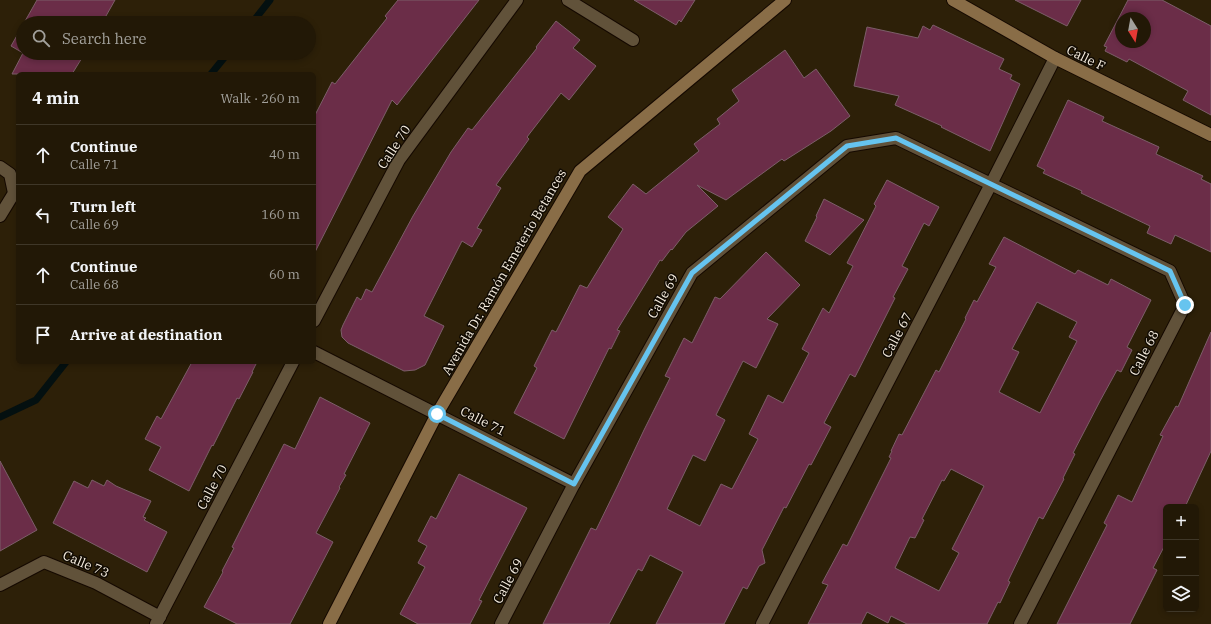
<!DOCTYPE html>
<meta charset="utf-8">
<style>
:root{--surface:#221806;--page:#2e2514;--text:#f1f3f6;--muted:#a2a09b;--line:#3f3728}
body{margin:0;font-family:"IBM Plex Serif",serif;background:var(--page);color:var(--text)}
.controls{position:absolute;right:12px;bottom:12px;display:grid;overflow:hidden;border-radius:6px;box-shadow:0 2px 6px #0003}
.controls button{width:36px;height:36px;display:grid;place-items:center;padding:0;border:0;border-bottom:1px solid var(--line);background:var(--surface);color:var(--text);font:20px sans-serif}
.compass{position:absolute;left:1115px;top:12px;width:36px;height:36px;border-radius:50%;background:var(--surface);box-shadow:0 2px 6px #0003;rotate:169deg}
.stop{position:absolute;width:12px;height:12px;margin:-9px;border:3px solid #66c4ef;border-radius:50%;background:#fff}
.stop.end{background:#66c4ef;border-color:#fff;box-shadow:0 1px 4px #0008}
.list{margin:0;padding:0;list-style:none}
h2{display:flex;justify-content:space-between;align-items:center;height:52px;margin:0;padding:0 16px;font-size:17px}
h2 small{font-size:13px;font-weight:400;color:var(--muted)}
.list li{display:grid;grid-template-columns:26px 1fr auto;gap:12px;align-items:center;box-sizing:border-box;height:60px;padding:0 16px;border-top:1px solid var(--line)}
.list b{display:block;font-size:15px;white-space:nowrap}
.list p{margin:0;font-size:13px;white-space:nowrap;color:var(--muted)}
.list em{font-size:13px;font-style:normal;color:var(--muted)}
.icon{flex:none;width:22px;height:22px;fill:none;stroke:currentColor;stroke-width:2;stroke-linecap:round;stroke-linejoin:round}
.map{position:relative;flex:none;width:1211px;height:624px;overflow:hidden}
.search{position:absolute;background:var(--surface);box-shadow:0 2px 6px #0003;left:16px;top:16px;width:300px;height:44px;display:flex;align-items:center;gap:10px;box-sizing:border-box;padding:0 14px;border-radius:22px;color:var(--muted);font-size:15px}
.panel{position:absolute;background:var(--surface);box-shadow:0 2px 6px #0003;left:16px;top:72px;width:300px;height:292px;border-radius:6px}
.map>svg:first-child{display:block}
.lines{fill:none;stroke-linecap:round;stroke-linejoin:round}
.stream{stroke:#041010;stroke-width:7}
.building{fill:#6b2d48;stroke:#7c5e69;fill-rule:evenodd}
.street-casing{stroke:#150900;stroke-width:14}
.secondary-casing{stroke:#150900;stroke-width:14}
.street{stroke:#61523a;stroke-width:12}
.secondary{stroke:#896d47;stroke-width:12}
.route{stroke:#66c4ef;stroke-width:5}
.labels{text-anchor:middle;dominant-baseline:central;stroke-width:3;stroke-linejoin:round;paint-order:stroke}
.street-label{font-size:13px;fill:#f6eddf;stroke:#110b03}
</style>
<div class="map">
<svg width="1211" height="624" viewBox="0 0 1211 624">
<rect width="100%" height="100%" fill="#2d2008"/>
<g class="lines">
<g class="stream">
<path d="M252,23l18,-23"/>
<path d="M211,74l17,-21"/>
<path d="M0,417l36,-17 30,-38"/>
</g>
</g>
<g class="building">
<path d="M37,0h78l-13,23h-78z"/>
<path d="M398,0h81l-82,105 -5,-5 -78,154v-137l18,-35 3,2 52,-66 -2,-2z"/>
<path d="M634,0h61l-14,22 -2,-2 -3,5z"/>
<path d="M1015,0h66l-14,26z"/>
<path d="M1128,0h34l49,26v89l-28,-15 5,-9 -59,-32 -2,3 -22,-11 2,-4 -3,-1zM1121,18h24v24h-24z"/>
<path d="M556,21l24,19 -7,8 23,18 -27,34 -8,-7 -34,44 2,2 -33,46 5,3 -24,40 5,2 -10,17 -10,-6 -38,75 20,10 -19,39 -10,5 -11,1 -56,-28 -6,-6 -1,-7 2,-5 14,-28 4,3 5,-11 6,3 41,-76 38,-64 17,-24 4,2 65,-82 -1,-1z"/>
<path d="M23,25v28h62l-13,21h-60l11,-21 -12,-7z"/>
<path d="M933,25l71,34 -5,10 13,6 -2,4 10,5 -30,67 -49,-24 1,-1 -47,-21 4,-9 -45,-10 13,-59 51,11 5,-12 7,4z"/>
<path d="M785,50l19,28 12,-9 34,47 -19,15 -47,30 -2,-2 -56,41 -29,-15 21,21 -32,26 -14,18 -1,-1 -9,12 -2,-1 -43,70 3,1 -9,18 -2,-1 -45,91 -50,-26 23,-45 -3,-2 18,-36 4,2 24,-47 7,3 36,-59 -15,-12 25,-33 13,10 53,-43 -5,-7 26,-20 -3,-5 22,-18 -7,-11z"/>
<path d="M1068,100l36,17 -2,4 57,26 -3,7 47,22 -2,3 10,5v68l-36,-17 -4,9 -24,-11 3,-7 -69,-33 1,-2 -39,-18 2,-3 -8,-4z"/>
<path d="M887,180l52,27 -10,19 -5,-3 -22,43 6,3 -15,28 2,1 -40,79 -5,-3 -26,49 7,4 -20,38 -2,-1 -23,44 -2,-1 -22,43 3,13 -6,3 -12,23 -4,-2 -19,37h-68l27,-52 -33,-17 -8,16 -4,-2 -29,55h-66l48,-96 5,2 22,-45 26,-55 26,-52 -5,-2 19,-38 8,5 23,-46 5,2 46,-47 34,33 -33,34 11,5 -22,44 -13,-7 -27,54 9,5 -20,41 -12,-6 -26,54 33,17 21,-42 11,5 26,-50 -9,-5 19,-39 15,8 26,-50 -7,-4 21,-41 6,5 24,-47 -6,-3 29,-57 -2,-2z"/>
<path d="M824,199l40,21 -34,35 -25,-14 12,-24 -1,-1z"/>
<path d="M1004,237l71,37 3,-4 30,15 3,-6 40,21 -24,47 5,3 -11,22 -4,-2 -17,31 -27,52 2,1 -12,24 1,1 -21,40 -4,-2 -31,64 2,1 -10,21 -2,-1 -11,22h-80l-16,-8 -3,7 -21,-11 -6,12h-53l20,-39 -6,-2 21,-39 4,2 44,-88 -2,-1 3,-6h-1l8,-17 3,1 34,-65 3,2 27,-53 -1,-1 9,-18 3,2 19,-35 -7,-3zM1037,302l40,20 -8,15 8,4 -37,72 -41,-21 20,-40 -7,-3zM951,469l33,17 -32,63 7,4 -20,38 -44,-23 15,-31 5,1 9,-18 -2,-1 20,-39 2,1z"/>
<path d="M1211,332v119l-26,56h-19v36l-13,25 4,2 -27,54h-73l50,-99 -3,-2 14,-28 14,7 31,-66 -3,-1 16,-29 2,1z"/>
<path d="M192,362h65l-5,10h1l-14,27 -2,-1 -24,48 -1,-1 -23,46 -40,-21 12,-23 -16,-8 12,-23 4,3z"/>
<path d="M320,397l50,26 -26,51 2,1 -7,12 1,1 -24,45 17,9 -43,82h-53l-33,-17 19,-35 -1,-1 12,-23 -2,-1 52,-103 11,5z"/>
<path d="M0,461l37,69 -37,21z"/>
<path d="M459,474l68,34 -48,92 3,1 -12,23h-52l-18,-10 25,-47 -7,-4 9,-17 -9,-5 13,-25 5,3z"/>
<path d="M92,480l12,6 3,-6 9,6 35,15 -8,16 3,1 -2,2 23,12 -20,40 -94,-49 21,-42 14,7z"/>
</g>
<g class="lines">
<defs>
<g id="street">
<path d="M568,0l65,40"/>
<path d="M0,167l10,7 4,19 -14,23"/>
<path d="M314,321l85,-161 118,-160"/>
<path d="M314,352l260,132"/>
<path d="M0,585l44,-23 52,21 64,34"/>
<path d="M156,624l137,-262"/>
<path d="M501,624l73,-140 118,-211 155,-127 49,-8 274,133 15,34 -165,319"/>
<path d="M762,624l229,-440 64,-126"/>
</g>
<g id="secondary">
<path d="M953,0l102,58 156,77"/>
<path d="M329,624l108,-210 143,-243 205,-171"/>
</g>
</defs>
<use href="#street" class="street-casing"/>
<use href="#secondary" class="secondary-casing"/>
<use href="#street" class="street"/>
<use href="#secondary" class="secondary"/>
</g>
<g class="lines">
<path class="route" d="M437,414l137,70 118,-211 155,-127 49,-8 274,133 15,34"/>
</g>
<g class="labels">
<g class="street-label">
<text transform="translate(1086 58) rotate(26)">Calle F</text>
<text transform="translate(394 147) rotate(-57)">Calle 70</text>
<text transform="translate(504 272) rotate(-60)">Avenida Dr. Ramón Emeterio Betances</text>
<text transform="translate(663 296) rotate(-61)">Calle 69</text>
<text transform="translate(897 335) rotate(-62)">Calle 67</text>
<text transform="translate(1144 353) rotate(-63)">Calle 68</text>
<text transform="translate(483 421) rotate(27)">Calle 71</text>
<text transform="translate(212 487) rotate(-62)">Calle 70</text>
<text transform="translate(86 564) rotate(23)">Calle 73</text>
<text transform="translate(508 581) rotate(-62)">Calle 69</text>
</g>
</g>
</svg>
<div class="controls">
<button>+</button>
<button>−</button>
<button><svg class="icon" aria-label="layers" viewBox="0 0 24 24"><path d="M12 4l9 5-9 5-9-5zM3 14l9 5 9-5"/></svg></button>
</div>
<svg class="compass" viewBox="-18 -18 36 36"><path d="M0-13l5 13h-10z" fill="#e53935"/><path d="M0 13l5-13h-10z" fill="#a2a09b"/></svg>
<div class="stop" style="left:437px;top:414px"></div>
<div class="stop end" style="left:1185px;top:305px"></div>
<div class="search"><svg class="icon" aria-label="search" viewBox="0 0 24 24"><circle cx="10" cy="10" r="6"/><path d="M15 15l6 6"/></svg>Search here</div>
<section class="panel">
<h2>4 min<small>Walk · 260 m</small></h2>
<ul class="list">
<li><svg class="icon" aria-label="ahead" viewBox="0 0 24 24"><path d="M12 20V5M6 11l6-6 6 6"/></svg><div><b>Continue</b><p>Calle 71</p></div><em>40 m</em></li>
<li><svg class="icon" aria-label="left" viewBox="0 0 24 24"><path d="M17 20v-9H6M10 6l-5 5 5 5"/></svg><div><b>Turn left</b><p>Calle 69</p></div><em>160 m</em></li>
<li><svg class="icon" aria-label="ahead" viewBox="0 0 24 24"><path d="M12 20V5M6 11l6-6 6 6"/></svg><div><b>Continue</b><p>Calle 68</p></div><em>60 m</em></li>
<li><svg class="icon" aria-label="arrive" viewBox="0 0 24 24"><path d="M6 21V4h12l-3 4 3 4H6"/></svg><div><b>Arrive at destination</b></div></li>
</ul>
</section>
</div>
